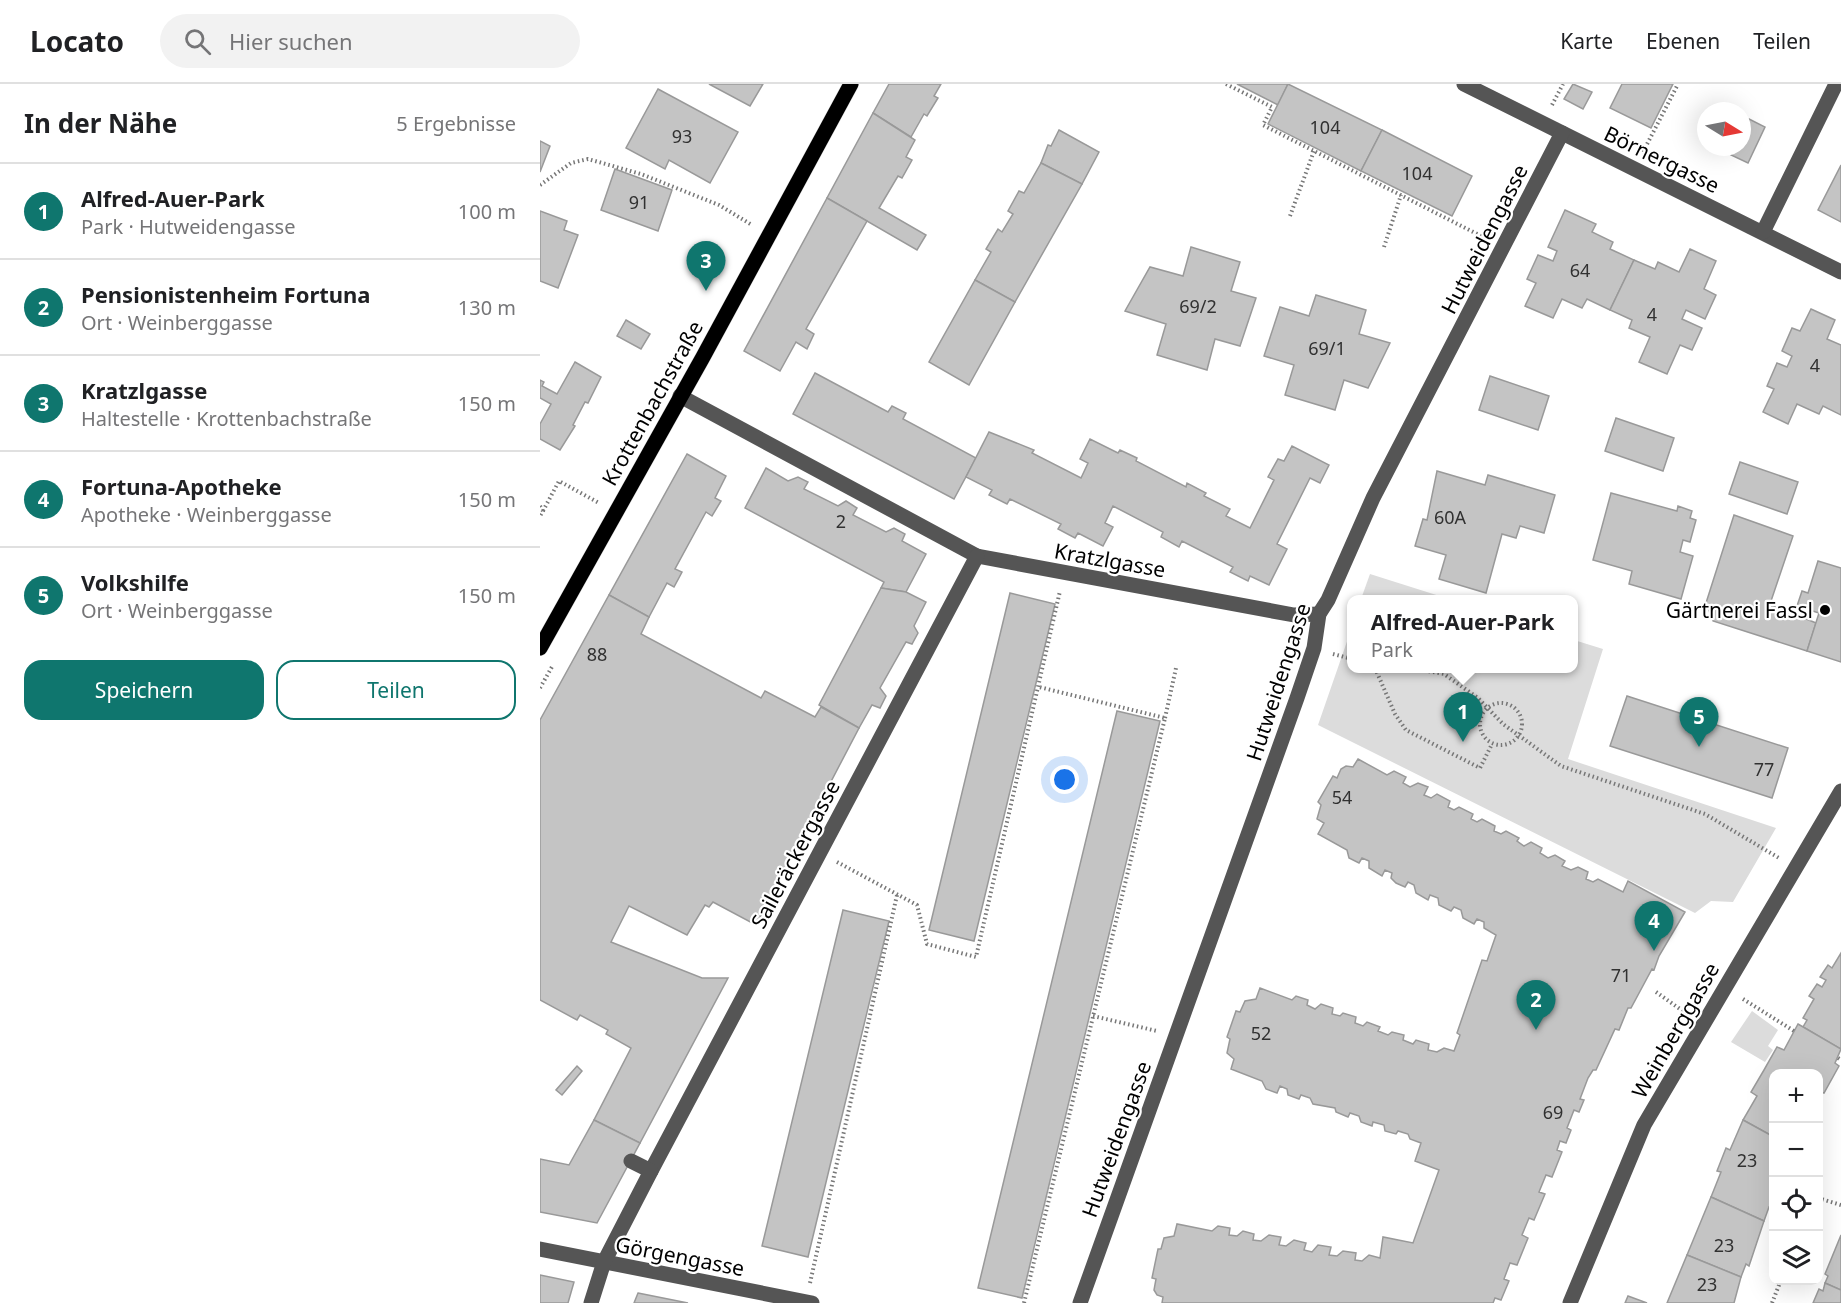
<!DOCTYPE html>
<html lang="de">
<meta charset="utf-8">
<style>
:root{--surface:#fff;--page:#f2f2f2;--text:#202124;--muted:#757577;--line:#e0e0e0;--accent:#0f766e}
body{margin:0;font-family:"Noto Sans",sans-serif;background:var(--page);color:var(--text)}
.controls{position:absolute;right:18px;bottom:18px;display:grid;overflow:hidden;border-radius:12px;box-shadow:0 6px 24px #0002}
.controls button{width:54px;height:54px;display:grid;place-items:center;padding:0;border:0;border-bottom:2px solid var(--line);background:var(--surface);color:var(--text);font:30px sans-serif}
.compass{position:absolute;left:1157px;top:18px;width:54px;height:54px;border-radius:50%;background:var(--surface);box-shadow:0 6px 24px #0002;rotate:100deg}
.you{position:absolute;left:525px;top:696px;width:21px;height:21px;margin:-15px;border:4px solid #fff;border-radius:50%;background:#1a73e8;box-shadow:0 0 0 9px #1a73e833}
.badge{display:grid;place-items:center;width:39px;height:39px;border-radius:50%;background:var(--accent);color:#fff;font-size:20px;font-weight:700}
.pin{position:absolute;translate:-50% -50px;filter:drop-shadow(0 2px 3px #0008)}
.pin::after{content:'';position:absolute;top:32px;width:21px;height:18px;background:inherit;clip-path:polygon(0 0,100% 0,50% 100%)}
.popup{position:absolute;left:807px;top:511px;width:231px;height:78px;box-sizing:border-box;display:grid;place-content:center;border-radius:12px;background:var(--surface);filter:drop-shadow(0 2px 4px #0005);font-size:20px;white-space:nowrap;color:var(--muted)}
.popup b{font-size:22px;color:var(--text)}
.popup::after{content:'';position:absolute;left:50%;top:100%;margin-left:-12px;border:12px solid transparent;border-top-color:var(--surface)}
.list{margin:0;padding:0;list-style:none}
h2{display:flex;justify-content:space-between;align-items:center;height:78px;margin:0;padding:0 24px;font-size:26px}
h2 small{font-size:20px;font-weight:400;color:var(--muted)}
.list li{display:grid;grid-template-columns:39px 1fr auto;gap:18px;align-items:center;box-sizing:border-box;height:96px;padding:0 24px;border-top:2px solid var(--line)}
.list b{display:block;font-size:22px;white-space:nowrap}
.list p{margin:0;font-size:20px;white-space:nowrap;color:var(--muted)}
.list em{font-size:20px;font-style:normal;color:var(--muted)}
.actions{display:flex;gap:12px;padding:18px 24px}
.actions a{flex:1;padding:14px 0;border:2px solid var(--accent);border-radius:18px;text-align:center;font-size:21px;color:var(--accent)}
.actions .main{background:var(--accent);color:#fff}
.icon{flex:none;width:33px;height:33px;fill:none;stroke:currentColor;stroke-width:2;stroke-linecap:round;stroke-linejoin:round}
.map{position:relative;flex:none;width:1301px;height:1219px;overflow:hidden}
header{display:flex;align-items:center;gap:36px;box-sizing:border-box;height:84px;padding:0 30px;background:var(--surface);border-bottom:2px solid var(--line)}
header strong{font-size:28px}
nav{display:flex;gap:33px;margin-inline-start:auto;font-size:21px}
.search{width:420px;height:54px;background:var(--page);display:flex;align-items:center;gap:15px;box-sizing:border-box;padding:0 21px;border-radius:33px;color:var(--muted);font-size:22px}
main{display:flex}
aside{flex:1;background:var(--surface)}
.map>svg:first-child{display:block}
.green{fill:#dcdcdc}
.building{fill:#c4c4c4;stroke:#999;stroke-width:1.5}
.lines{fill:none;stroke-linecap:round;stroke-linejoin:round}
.major-casing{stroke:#dbdbdb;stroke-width:16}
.path{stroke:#777;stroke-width:4;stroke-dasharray:1.5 3;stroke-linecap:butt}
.minor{stroke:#555;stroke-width:15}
.major{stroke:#000;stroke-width:15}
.poi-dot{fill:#000;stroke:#fff;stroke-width:2}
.labels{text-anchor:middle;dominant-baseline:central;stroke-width:4.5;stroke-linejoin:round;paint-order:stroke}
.number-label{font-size:18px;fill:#313131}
.street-label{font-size:21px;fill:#000;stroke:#fff}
.poi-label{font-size:21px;fill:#000;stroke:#fff;text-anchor:end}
</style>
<header>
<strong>Locato</strong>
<div class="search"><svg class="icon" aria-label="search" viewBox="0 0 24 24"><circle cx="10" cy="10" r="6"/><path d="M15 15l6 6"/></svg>Hier suchen</div>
<nav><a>Karte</a><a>Ebenen</a><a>Teilen</a></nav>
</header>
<main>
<aside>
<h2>In der Nähe<small>5 Ergebnisse</small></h2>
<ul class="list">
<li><span class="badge">1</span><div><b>Alfred-Auer-Park</b><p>Park · Hutweidengasse</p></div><em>100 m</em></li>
<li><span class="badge">2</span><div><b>Pensionistenheim Fortuna</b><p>Ort · Weinberggasse</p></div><em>130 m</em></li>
<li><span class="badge">3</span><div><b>Kratzlgasse</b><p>Haltestelle · Krottenbachstraße</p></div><em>150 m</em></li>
<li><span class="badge">4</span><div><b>Fortuna-Apotheke</b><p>Apotheke · Weinberggasse</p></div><em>150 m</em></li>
<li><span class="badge">5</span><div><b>Volkshilfe</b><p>Ort · Weinberggasse</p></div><em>150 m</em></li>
</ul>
<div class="actions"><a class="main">Speichern</a><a>Teilen</a></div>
</aside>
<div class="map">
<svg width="1301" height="1219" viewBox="0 0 1301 1219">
<rect width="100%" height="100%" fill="#fff"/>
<g class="green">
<path d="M830,490l79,25h-88z"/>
<path d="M812,543v41h222v-28l29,9 -35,110 208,69 -43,74 -22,-1 -16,12 -377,-188z"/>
<path d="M1212,927l26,19 -10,16 5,4 -8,12 -34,-20z"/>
</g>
<g class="building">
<path d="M169,0h54l-13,22z"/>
<path d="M349,0h52l-7,12 4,2 -11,18 -3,-2 -13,23 -38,-24z"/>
<path d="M697,0h51l-10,21z"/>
<path d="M748,0l94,46 -21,41 -93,-47z"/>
<path d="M1033,0l19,8 -9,17 -19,-10z"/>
<path d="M1082,0h51l-22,44 -41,-20z"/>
<path d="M118,5l80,43 -28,51 -41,-23 -4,9 -39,-21z"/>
<path d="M333,29l42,27 -9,17 6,3 -10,18 -4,-2 -19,32 47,27 -9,15 -90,-52z"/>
<path d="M1209,35l16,8 -17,36 -17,-8 4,-8h7v-15z"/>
<path d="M519,46l40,22 -17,32 -41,-21 7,-18 3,1z"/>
<path d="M842,46l90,46 -20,40 -91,-45z"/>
<path d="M0,57l10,5 -10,26z"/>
<path d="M501,79l41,21 -67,118 -40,-22 16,-28 -5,-3 12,-20 4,3 11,-18 -5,-3 11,-20 5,2z"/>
<path d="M1301,81v57l-23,-12z"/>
<path d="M75,85l57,21 -14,41 -57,-21z"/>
<path d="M287,114l40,23 -61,108 8,5 -7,15 -11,-7 -16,29 -36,-20z"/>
<path d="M1025,126l31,14 -4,8 21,10 -3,7 24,11 -24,50 -23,-11 -5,9 -20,-9 -9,19 -28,-12 11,-23 -9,-4 11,-24 15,6 4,-10 -9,-4z"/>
<path d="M0,127l27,10 -3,9 14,5 -20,53 -18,-7z"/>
<path d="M651,163l49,15 -9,29 25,7 -16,48 -25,-7 -8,31 -50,-15 9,-31 -41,-13 25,-44 33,9z"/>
<path d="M1150,165l26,12 -12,28 12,6 -11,24 -19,-9 -4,9 20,9 -10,22 -12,-5 -13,29 -28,-12 11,-25 -21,-9 3,-8 -22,-10 24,-50 21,9 3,-7 21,10z"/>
<path d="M435,196l40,22 -46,83 -40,-23z"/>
<path d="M776,211l50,15 -7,24 31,9 -22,45 -24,-8 -9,30 -50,-15 9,-30 -30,-9 16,-49 29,9z"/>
<path d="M1271,225l24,11 -8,19 14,6v70l-18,-9 -4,8 -22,-10 -9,20 -25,-12 11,-23 -7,-3 10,-23 10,4 5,-11 -10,-5 10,-23 8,3z"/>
<path d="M86,236l24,14 -9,15 -24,-13z"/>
<path d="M35,278l26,15 -13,26 -3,-1 -12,23 2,1 -15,24 -20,-11v-15l11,-20 -11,-6v-18l4,2 -2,4 15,8z"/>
<path d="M275,289l73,39 4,-6 14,7 -3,6 73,39 -22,41 -161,-85z"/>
<path d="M950,292l59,20 -11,34 -59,-20z"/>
<path d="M1076,334l58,20 -11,33 -58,-20z"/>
<path d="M449,348l45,18 -2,3 49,25 7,-15 -8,-4 10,-20 28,14 2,-3 17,8 -1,3 50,26 1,-4 19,10 -2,3 26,13 -4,7 24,12 24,-48 -6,-3 10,-18 6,2 8,-15 37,19 -9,18 -10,-5 -33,66 10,5 -18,36 -19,-9 -2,5 -18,-9 3,-5 -51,-26 -3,6 -18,-10 2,-5 -50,-26 -8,17 8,4 -10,19 -25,-13 -3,5 -17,-9 3,-5 -51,-25 -3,5 -18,-9 3,-5 -26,-13z"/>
<path d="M147,370l39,22 -11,22 6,3 -9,15 -6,-4 -31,57 7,3 -8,15 -7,-4 -18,34 -40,-22z"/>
<path d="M1200,378l58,20 -11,32 -58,-20z"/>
<path d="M226,384l22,13 10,-4 10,5 -4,7 34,17 8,-5 11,7 -4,7 33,17 8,-4 11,6 -3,7 24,13 -20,38 -25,-4 3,-6 -139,-74z"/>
<path d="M897,387l48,14 3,-10 67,20 -11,38 -24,-7 -4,12 -14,-4 -16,59 -47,-14 7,-24 -31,-9 8,-27 4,1z"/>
<path d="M1071,409l66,18 1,-5 14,5 -2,7 6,2 -6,22 -7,-2 -3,12 13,4 -12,43 -52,-15 3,-13 -39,-11z"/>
<path d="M1194,431l59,21 -23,68 46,19 -9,28 -94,-30 -7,-18z"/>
<path d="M1278,477l23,7v94l-34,-11 12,-38 -22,-7 5,-15 6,2z"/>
<path d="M341,504l25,4 20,10 -12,24 4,7 -6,11 -6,-2 -26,46 6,8 -6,12 -8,-3 -13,23 -40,-23z"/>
<path d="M470,509l45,11 -81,337 -45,-11z"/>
<path d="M69,511l40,22 -8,17 120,64 4,-7 50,26 6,-10 38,21 -103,197 -43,-23 -4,5 -4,-2 -18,30 -58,-29 -18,36 91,36h26l-88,165 -46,-23 37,-72 -25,-14 2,-4 -28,-15 -3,5 -37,-20v-280z"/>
<path d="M1087,612l161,52 -16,50 -162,-52z"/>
<path d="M577,627l43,10 -138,577 -44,-10z"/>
<path d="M818,675l29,16 7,-4 12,6 -3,6 7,4 8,-4 10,4 -4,8 7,3 6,-4 13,7 -2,6 6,3 5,-3 14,7 -2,5 6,3 5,-3 13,7 -1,5 7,3 5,-3 13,7 -2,3 7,5 7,-4 11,6 -2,5 8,5 7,-3 10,6 -3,5 9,4 7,-3 10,5 -2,7 7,3 5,-3 25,13 5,-11 57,31 -26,44 -5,14 -2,-1 -21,39h-3l-9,22 -4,-1 -19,41h-3l-5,8 -8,21 4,1 -5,12 -5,-2 -7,18 4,2 -5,13 -6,-2 -3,9 5,2 -10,25 -6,-2 -7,17 6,2 -11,26 -5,-2 -7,17 6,3 -11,27 -7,-2 -6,16 5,2 -8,19 -6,-2 -2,5h-331l1,-6 -6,-2 -3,-5 2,-11 -4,-1 6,-29h3l3,-11 10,-2 3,-12 35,7 6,-5 12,2 -1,7 8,1 6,-5 11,3 -1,6 8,1 8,-6 12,2 -2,8 7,1 8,-6 12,3 -2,7 8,2 6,-7 13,2 -2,8 8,1 6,-5 13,2 -1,7 7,1 7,-6 11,3 3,-21 30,6 26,-73 -24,-9 6,-18 -11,-4 -2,-5 -10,-3 -2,3 -11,-3 -1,-6 -11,-3 -1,4 -11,-4 -2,-6 -9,-3 -2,4 -12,-5 -1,-4 -22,-4 -3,-6 -9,-3 -2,4 -11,-4 -1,-6 -7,-3 -3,7 -11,-4 -4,-8 -31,-12 3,-10 -7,-6 3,-14 -3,-2 9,-26 4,1 5,-11 11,-2 4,-11 32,12 4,-4 12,4 -1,5 8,4 6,-5 12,4 -1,6 8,2 3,-3 13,4 -1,6 8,3 4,-4 13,5 -2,4 10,4 4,-3 12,3 -1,5 10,4 3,-4 13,4 -1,6 9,2 7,-4 10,3 6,-16 -3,-2 25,-73 5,1 9,-26 -12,-7v-6l-7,-3 -3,5 -11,-6 -2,-8 -7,-3 -3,4 -12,-6 -1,-7 -8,-3 -2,5 -12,-7 -2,-8 -6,-3 -3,5 -9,-4 -5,-5 1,-5 -7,-3 -3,6 -13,-8v-7l-7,-3 -3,5 -10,-5 -2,-8 -29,-16 6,-11 -7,-4 4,-14 -3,-3 15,-26 4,2 4,-9 5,-3 7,1z"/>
<path d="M303,826l46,11 -81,336 -46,-11z"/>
<path d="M1301,869v96l-38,-22 4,-7 -4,-2 11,-19 -5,-3 8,-12 5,3 4,-7 -6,-3 8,-12 4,3z"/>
<path d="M1258,940l43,25 -6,14 4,3 -15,27 -6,-2v-17h-44v63l-31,-17 14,-24 -6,-4 13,-22 13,-23 7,3z"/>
<path d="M37,982l5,5 -20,24 -6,-5z"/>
<path d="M54,1036l46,23 -43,80 -57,-11v-53l29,6z"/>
<path d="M1203,1036l31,17v72l-5,-2 -5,14 -53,-24 10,-25 -4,-1 9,-23 4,2z"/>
<path d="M1171,1113l53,24 -15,45 -3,-2 -5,13 -54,-22z"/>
<path d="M1301,1151v55l-16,-7 3,-7 -3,-2z"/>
<path d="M1147,1171l54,22 -7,26h-67z"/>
<path d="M0,1191l34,7 -6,21h-28z"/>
<path d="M1285,1199l16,7v13h-28l6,-14 4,2z"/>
<path d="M98,1209l50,10h-54z"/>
<path d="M1088,1212l19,7h-22z"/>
</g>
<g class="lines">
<defs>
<path id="major" d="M0,564l163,-291 148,-273"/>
</defs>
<use href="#major" class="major-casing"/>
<g class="path">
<path d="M686,0l46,23 -9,18 222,113"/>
<path d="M1012,21l11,-21"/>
<path d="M1103,68l35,-68"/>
<path d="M0,101l31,-22 17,-4 53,15 78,31 33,20"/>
<path d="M750,132l24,-65"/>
<path d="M844,163l17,-52"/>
<path d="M0,422l3,5 -3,5"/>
<path d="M3,427l16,-30 40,22"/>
<path d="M793,570l19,5"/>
<path d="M835,584l20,46 11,16 74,38 12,-24"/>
<path d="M871,584l33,6 34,24 25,26 58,42 144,48 74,44"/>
<path d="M0,604l13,-23"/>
<circle cx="961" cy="640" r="21"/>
<path d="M625,634l11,-50"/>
<path d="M297,778l80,43 10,39 49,13 84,-366"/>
<path d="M1116,908l31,22"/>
<path d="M1203,915l51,32"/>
<path d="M553,932l64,15"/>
<path d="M1298,974l3,2"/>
<path d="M1278,1114l23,7"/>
<path d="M270,1199l87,-388"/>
<path d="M484,1219l141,-585 -126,-31"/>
<path d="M1232,1219l9,-23"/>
</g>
<g class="minor">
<path d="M924,0l377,188"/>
<path d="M1223,148l73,-148"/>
<path d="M140,312l297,160 317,59 25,-1"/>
<path d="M111,1087l326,-615"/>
<path d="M0,1165l272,54"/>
<path d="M51,1219l13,-41 47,-91 -20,-10"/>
<path d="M540,1219l217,-605 17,-50 5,-34 9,-14 45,-102 189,-365"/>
<path d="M1030,1219l74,-178 197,-334"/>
</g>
<use href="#major" class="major"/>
</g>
<circle class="poi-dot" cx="1285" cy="526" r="6"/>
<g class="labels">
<g class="number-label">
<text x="785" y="43">104</text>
<text x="142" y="52">93</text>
<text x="877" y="89">104</text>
<text x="99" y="118">91</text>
<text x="1040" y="186">64</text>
<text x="658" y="222">69/2</text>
<text x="1112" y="230">4</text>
<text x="787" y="264">69/1</text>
<text x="1275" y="281">4</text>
<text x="910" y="433">60A</text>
<text x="301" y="437">2</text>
<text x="57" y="570">88</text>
<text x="1224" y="685">77</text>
<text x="802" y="713">54</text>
<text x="1081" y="891">71</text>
<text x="721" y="949">52</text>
<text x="1013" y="1028">69</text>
<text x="1207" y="1076">23</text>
<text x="1184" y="1161">23</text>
<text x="1167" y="1200">23</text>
</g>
<g class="street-label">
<text transform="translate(1122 75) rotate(26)">Börnergasse</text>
<text transform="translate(944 155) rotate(-63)">Hutweidengasse</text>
<text transform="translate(112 319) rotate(-61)">Krottenbachstraße</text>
<text transform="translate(570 476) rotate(10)">Kratzlgasse</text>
<text transform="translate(738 598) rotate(-72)">Hutweidengasse</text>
<text transform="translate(255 770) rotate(-62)">Saileräckergasse</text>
<text transform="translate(1135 946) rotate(-60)">Weinberggasse</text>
<text transform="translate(576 1055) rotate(-70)">Hutweidengasse</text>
<text transform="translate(140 1172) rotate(11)">Görgengasse</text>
</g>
<g class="poi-label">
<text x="1273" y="526">Gärtnerei Fassl</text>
</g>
</g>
</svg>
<div class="controls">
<button>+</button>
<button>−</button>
<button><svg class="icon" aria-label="locate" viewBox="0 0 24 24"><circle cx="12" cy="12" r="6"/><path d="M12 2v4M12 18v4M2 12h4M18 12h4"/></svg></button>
<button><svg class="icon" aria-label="layers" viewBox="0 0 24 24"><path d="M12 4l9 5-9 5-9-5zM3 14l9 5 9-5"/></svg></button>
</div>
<svg class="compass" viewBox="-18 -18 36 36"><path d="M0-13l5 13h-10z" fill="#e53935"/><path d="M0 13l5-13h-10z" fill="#757577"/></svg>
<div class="you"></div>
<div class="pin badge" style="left:923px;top:658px">1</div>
<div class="popup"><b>Alfred-Auer-Park</b>Park</div>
<div class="pin badge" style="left:996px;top:946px">2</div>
<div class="pin badge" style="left:166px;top:207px">3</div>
<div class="pin badge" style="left:1114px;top:867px">4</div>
<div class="pin badge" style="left:1159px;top:663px">5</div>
</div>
</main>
